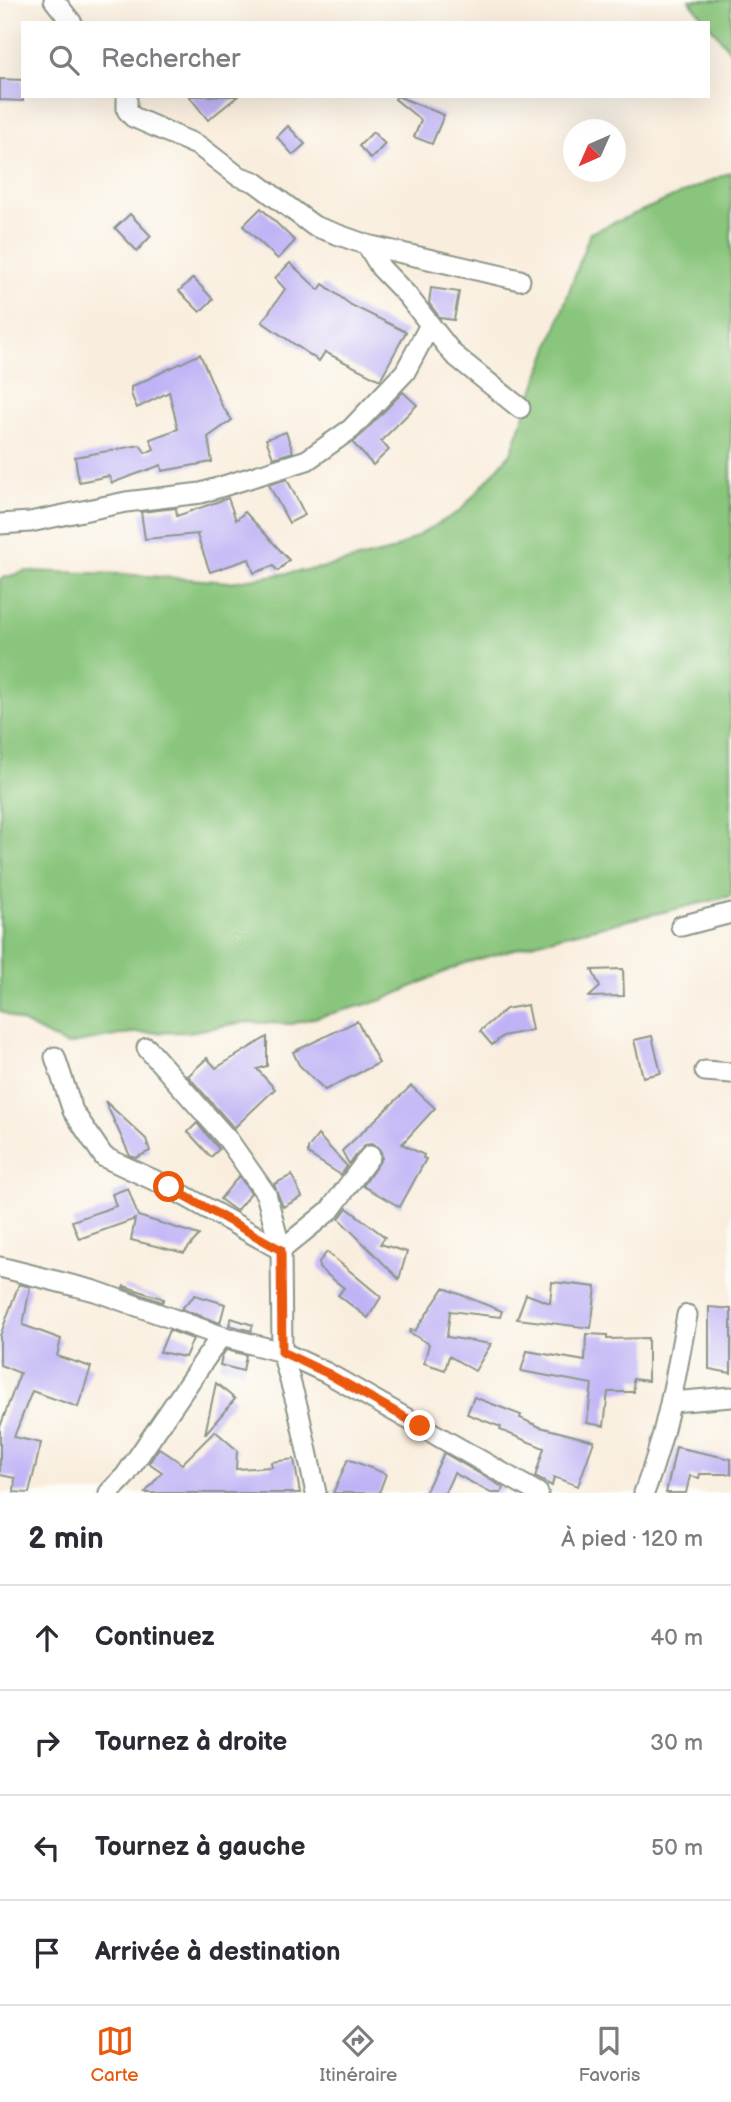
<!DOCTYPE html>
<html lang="fr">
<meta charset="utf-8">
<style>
:root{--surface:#fff;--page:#f2f2f3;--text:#2b2b33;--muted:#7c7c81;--line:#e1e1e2;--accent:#ea580c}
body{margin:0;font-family:"Balsamiq Sans",sans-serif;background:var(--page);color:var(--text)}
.compass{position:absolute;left:563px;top:119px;width:63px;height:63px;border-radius:50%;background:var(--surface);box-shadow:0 7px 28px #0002;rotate:225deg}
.stop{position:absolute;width:21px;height:21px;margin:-16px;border:5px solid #ea580c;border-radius:50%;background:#fff}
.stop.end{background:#ea580c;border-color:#fff;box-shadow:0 2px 7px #0008}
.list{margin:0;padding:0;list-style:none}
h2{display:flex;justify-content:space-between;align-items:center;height:91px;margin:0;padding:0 28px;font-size:30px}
h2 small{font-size:23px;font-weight:400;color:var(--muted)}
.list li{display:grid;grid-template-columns:46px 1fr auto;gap:21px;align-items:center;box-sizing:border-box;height:105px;padding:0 28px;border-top:2px solid var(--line)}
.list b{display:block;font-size:26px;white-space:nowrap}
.list em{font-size:23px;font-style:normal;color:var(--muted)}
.icon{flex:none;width:38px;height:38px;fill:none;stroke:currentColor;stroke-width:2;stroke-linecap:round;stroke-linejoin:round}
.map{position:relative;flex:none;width:731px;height:1493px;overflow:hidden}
.search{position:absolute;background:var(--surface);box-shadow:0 7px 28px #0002;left:21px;right:21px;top:21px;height:77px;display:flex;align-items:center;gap:18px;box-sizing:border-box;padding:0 24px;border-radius:0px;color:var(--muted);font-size:26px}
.sheet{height:511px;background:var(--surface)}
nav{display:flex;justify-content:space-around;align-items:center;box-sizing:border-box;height:98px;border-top:2px solid var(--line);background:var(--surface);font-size:19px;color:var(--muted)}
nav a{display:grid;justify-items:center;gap:4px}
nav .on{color:var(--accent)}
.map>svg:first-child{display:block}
.green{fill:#89c57b;stroke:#548158;stroke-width:2}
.building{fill:#bfb3f6}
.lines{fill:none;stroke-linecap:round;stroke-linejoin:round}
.minor-casing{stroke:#8c9689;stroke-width:23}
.minor{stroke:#fff;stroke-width:19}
.route{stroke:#ea580c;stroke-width:9}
</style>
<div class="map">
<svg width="731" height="1493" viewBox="0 0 731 1493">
<rect width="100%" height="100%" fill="#fdfcf7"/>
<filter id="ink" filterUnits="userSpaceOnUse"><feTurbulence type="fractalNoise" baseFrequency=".0143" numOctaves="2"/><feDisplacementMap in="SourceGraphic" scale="14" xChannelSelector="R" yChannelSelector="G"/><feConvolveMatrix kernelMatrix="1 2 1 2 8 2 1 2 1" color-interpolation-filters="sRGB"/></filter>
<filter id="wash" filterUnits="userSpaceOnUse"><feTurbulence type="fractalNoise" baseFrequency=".00686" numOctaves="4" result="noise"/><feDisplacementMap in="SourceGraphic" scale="28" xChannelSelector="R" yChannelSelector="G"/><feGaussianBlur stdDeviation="1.57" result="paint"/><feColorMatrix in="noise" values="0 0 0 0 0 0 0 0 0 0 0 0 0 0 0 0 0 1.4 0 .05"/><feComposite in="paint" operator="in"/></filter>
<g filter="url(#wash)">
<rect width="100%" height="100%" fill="#f9eede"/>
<g class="green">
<path d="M689,0h42v52z"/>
<path d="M731,172v724l-174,41 -95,27 -79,36 -92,24 -46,-2 -56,10 -57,1 -66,12 -66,-34v-432l26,-8 95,3 109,8 91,-14 70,-17 69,-40 51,-58 79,-220z"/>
</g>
<g id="blocks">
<g class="building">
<path d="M0,79l23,1v21l-23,-1z"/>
<path d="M189,96h49l-30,24z"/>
<path d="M397,96l47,19 -12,29 -18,-7 7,-17 -26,-21z"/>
<path d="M288,126l17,18 -12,11 -16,-18z"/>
<path d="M373,132l12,12 -14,15 -12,-13z"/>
<path d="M261,208l34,33 -17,18 -35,-33z"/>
<path d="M130,214l21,22 -14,15 -22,-23z"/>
<path d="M290,263l29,27 4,-6 28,21 55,27 -26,48 -55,-28 -6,9 -57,-39 23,-33 -10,-11z"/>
<path d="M193,278l20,21 -13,13 -21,-21z"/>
<path d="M431,288l28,4 -5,28 -14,-2 -11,-15z"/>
<path d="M200,354l22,52 10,14 -24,17 4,25 -50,9 -1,-6 -49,18 -3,-7 -30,6 -4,-25 65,-12 6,8 8,-4 -4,-10 28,-10 -9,-37 -32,16 -6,-14v-7z"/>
<path d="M403,392l14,13 -36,36 8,9 -16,15 -20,-22z"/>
<path d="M286,432l7,20 -20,6 -7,-19z"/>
<path d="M287,479l18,36 -16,8 -20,-38z"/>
<path d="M228,498l8,22 9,-8 44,48 -11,11 -5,-5 -19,7 -5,-14 -39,13 -13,-37 1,-1 -53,5 -4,-27 35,-4 1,8z"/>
<path d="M623,969l1,27 -35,1 11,-10 -8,-17z"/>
<path d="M527,1005l5,25 -29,6 -11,9 -12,-14 26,-22z"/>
<path d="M357,1021l22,42 -54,27 -26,-25 -6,-13z"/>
<path d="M652,1036l9,37 -18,4 -9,-37z"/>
<path d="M267,1037v29l-10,3 18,20 -41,39 -46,-52 19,-18 9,10z"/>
<path d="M411,1086l24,22 -33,36 22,11 -1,3 3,1 -26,48 -37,-21 19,-28 -1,-6 -3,-5 -7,-3 -6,1 -16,19 -7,-13z"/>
<path d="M105,1101l41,38 4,12 -14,7 -6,-2z"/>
<path d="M197,1123l22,26 -8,8 -23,-25z"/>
<path d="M318,1135l29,31 -6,9 -33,-21v-6z"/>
<path d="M292,1175l10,22 -19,10 -9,-23z"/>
<path d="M239,1176l12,17 -15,18 -16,-12z"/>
<path d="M128,1188l10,28 61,19 -15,18 -53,-13 4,-21 -56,20 -7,-18 44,-15 -4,-12z"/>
<path d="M347,1208l38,29 -5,7 27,8 -8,27 -60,-60z"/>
<path d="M327,1252l54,45 -13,21 -30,-23 6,-7 -25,-20v-6z"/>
<path d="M552,1282l44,5 -5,41 -74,-9 9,-25 24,9z"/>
<path d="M19,1284l11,3 -7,38 38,14 -4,17 34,11 -13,40 -46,-16 -18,46 27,6 -12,50 -15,-1 1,-14 -15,-3v-48l20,-54 -20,-8v-29z"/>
<path d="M124,1286l40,13 -2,3 -39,-14z"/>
<path d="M444,1288l58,23 -2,6 -50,-6 -3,26 44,7 -16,27 -26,-15 -4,14 -21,-7 5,-19 -20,-12 1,-2 5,1z"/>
<path d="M195,1295l30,9 -5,19 -39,-14z"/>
<path d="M709,1307l22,2v64l-22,-4z"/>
<path d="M231,1318l22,7 -2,6 -22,-6z"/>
<path d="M169,1330l24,9 -8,18 -25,-5z"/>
<path d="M586,1334l21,1v4l41,-1v43l-15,-2 1,13h-26l-4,34 -17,-3 5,-39 -71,-13 6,-20 58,10z"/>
<path d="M226,1350l20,5 -3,16 -23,-6 2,-9z"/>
<path d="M216,1383l19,16 -30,35z"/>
<path d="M474,1397l47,18 -1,3 20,9 54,14 -16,45 -24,-9 -2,9 -17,-9 9,-29 -44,-18 1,-3 -34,-13z"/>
<path d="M215,1431l22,19 -1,19 36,-2 -1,-5 23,-3 6,34h-155l17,-21 -13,-9 10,-15 23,16z"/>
<path d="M676,1447l55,12v15h-31l-1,4 -9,-2 -4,17h-20z"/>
<path d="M444,1453l60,35 -3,5h-10l-37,-20 -9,20h-20z"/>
<path d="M348,1459l38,15 -7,19h-46z"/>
</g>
</g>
</g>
<g filter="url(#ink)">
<use href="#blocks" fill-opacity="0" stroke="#8c9689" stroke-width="2"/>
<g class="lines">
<defs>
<g id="minor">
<path d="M54,0l18,23"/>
<path d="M127,96v14l6,7 66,29 39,30 17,6 59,44 53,19 14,23 26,27 46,59 67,54"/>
<path d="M367,245l153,35"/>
<path d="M0,524l30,-2 96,-20 75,-9 106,-33 44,-31 54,-57 25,-47"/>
<path d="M681,926l50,-13"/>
<path d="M147,1048l82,93 37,53 15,56 1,102 16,57 18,84"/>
<path d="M55,1057l18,54 31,46 65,30 112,63 49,-40 40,-54"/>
<path d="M705,1071l26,2"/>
<path d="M0,1267l95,24 126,45 61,16 45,21 211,120"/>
<path d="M672,1402l59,-5"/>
<path d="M109,1493l16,-17 96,-140"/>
<path d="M644,1493c22,-57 32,-117 43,-178"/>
</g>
</defs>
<use href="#minor" class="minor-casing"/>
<use href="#minor" class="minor"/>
</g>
</g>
<g class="lines" filter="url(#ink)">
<path class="route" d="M169,1187l112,63 1,102 45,21 93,53"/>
</g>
</svg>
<svg class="compass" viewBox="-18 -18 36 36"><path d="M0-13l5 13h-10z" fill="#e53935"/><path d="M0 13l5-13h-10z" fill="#7c7c81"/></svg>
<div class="stop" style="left:169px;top:1187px"></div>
<div class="stop end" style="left:420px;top:1426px"></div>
<div class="search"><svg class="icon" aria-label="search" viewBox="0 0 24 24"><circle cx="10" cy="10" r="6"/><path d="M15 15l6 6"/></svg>Rechercher</div>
</div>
<section class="sheet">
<h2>2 min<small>À pied · 120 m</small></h2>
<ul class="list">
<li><svg class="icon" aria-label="ahead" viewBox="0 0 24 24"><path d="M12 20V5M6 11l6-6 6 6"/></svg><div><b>Continuez</b></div><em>40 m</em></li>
<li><svg class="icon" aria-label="right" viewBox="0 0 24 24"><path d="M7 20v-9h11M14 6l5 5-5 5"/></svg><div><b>Tournez à droite</b></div><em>30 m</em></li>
<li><svg class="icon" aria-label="left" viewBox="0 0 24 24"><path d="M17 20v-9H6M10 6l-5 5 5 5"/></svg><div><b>Tournez à gauche</b></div><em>50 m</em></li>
<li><svg class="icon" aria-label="arrive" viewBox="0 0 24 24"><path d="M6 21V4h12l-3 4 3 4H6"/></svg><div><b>Arrivée à destination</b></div></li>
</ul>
</section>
<nav>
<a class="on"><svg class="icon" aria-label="map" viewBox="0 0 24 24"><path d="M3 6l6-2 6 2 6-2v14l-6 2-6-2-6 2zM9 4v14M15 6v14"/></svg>Carte</a>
<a><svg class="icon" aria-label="directions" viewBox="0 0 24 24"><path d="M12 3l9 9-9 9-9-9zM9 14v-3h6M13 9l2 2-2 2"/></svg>Itinéraire</a>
<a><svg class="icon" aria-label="saved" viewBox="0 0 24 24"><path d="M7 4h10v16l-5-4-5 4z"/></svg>Favoris</a>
</nav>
